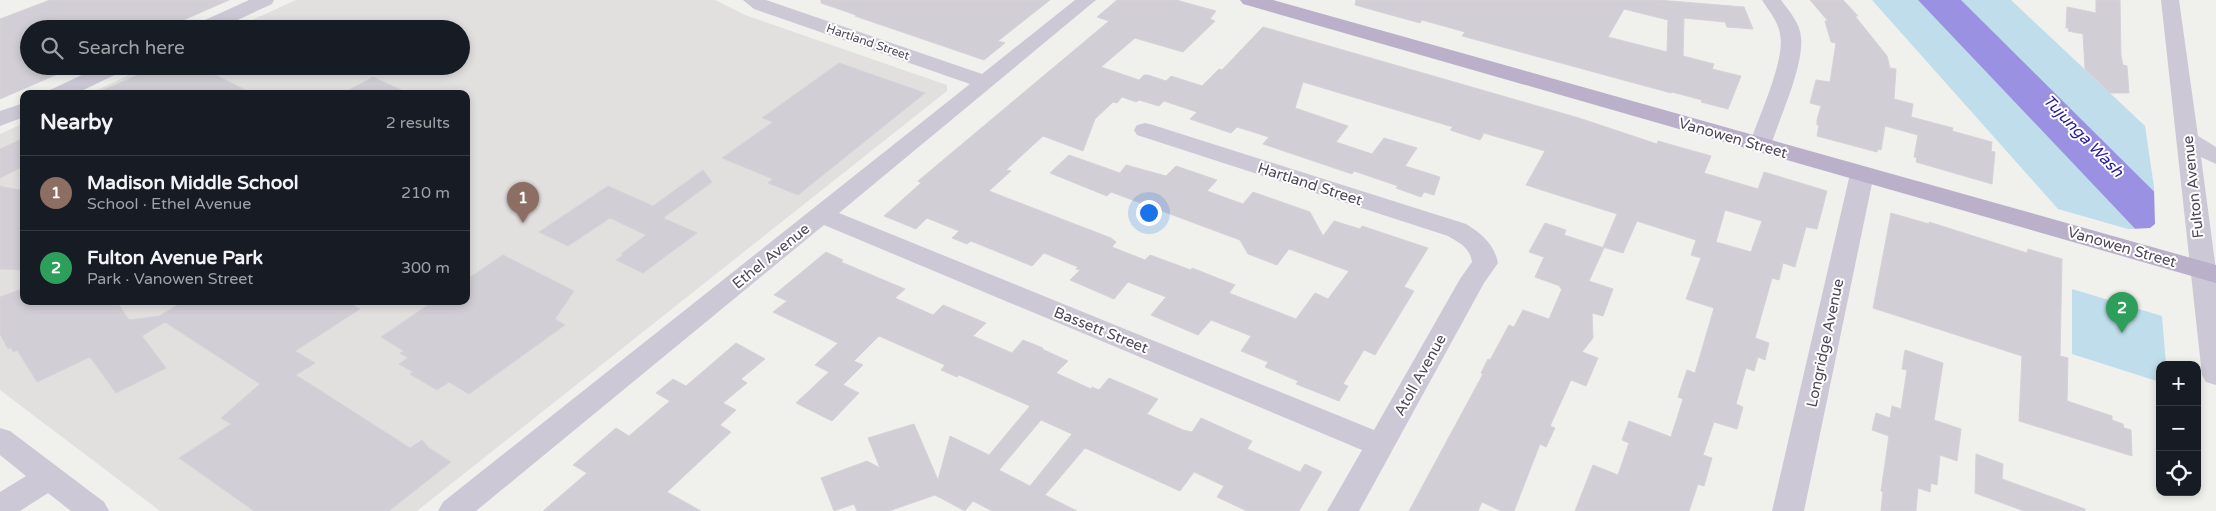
<!DOCTYPE html>
<meta charset="utf-8">
<style>
:root{--surface:#171b24;--page:#20242c;--text:#f1f3f6;--muted:#9ea1a6;--line:#363941;--accent:#bb99e4}
body{margin:0;font-family:"Varela Round",sans-serif;background:var(--page);color:var(--text)}
.controls{position:absolute;right:15px;bottom:15px;display:grid;overflow:hidden;border-radius:10px;box-shadow:0 2px 8px #0003}
.controls button{width:45px;height:45px;display:grid;place-items:center;padding:0;border:0;border-bottom:1px solid var(--line);background:var(--surface);color:var(--text);font:25px sans-serif}
.you{position:absolute;left:1148px;top:212px;width:18px;height:18px;margin:-12px;border:4px solid #fff;border-radius:50%;background:#1a73e8;box-shadow:0 0 0 8px #1a73e833}
.badge{display:grid;place-items:center;width:32px;height:32px;border-radius:50%;background:var(--accent);color:#fff;font-size:16px;font-weight:700}
.pin{position:absolute;translate:-50% -41px;filter:drop-shadow(0 1px 2px #0008)}
.pin::after{content:'';position:absolute;top:26px;width:18px;height:15px;background:inherit;clip-path:polygon(0 0,100% 0,50% 100%)}
.list{margin:0;padding:0;list-style:none}
h2{display:flex;justify-content:space-between;align-items:center;height:65px;margin:0;padding:0 20px;font-size:21px}
h2 small{font-size:16px;font-weight:400;color:var(--muted)}
.list li{display:grid;grid-template-columns:32px 1fr auto;gap:15px;align-items:center;box-sizing:border-box;height:75px;padding:0 20px;border-top:1px solid var(--line)}
.list b{display:block;font-size:19px;white-space:nowrap}
.list p{margin:0;font-size:16px;white-space:nowrap;color:var(--muted)}
.list em{font-size:16px;font-style:normal;color:var(--muted)}
.icon{flex:none;width:28px;height:28px;fill:none;stroke:currentColor;stroke-width:2;stroke-linecap:round;stroke-linejoin:round}
.map{position:relative;flex:none;width:2216px;height:511px;overflow:hidden}
.search{position:absolute;background:var(--surface);box-shadow:0 2px 8px #0003;left:20px;top:20px;width:450px;height:55px;display:flex;align-items:center;gap:12px;box-sizing:border-box;padding:0 18px;border-radius:28px;color:var(--muted);font-size:19px}
.panel{position:absolute;background:var(--surface);box-shadow:0 2px 8px #0003;left:20px;top:90px;width:450px;height:215px;border-radius:10px}
.map>svg:first-child{display:block}
.education{fill:#e2e0df}
.green{fill:#bfddea}
.water{fill:#9b91e3}
.pier{fill:#f0f0ed}
.building{fill:#d2ced5;stroke:#d6d2d8;fill-rule:evenodd}
.lines{fill:none;stroke-linecap:round;stroke-linejoin:round}
.minor{fill:#cdc8d6;fill-rule:evenodd}
.major{fill:#bab0ca;fill-rule:evenodd}
.labels{text-anchor:middle;dominant-baseline:central;stroke-width:4;stroke-linejoin:round;paint-order:stroke}
.far-street-label{font-size:12px;fill:#4e4759;stroke:#fff}
.street-label{font-size:15px;fill:#4e4759;stroke:#fff}
.water-label{font-size:16px;font-style:italic;fill:#2a1a9a;stroke:#fff}
</style>
<div class="map">
<svg width="2216" height="511" viewBox="0 0 2216 511">
<rect width="100%" height="100%" fill="#f0f0ed"/>
<path class="education" d="M296,0h419l30,15 202,70v6l-530,420h-257l-160,-121v-256l24,-11v178h442v-207h-378l61,-28h312v-37h-229z"/>
<g class="green">
<path d="M1872,0h139l134,126 9,61 1,37 -11,5h-16l-70,-20z"/>
<path d="M2072,289l90,27 4,49h-6v17l-88,-28z"/>
</g>
<path class="water" d="M1918,0h43l255,253v61z"/>
<path class="pier" d="M2154,188l62,62v66l-85,-87 19,-1 5,-4z"/>
<g class="building">
<path d="M50,0h179l-66,29h-134v37h47l-76,33v-80z"/>
<path d="M821,0h229l-52,41 7,2 -21,17 -129,-44 1,-1 -35,-12z"/>
<path d="M1117,0h59l40,11 -6,8 5,2 -32,31 -48,-14 -34,29 38,13 5,-5h4l18,6 5,-5 31,10 17,-17 3,1 41,-43 316,91 78,26 1,-3 53,15 -7,17 54,16 6,-17 63,19 -10,38 -11,-2 -11,40 -12,-4 -4,17 -7,-2 -17,60 14,5 -4,17 -7,-3 -4,14 -8,-3 -10,36 7,3 -6,22 -23,-7 -11,33 9,3 -8,28 -6,-2 -9,27h-114l18,-46 25,10 11,-32 -7,-3 7,-19 42,16 12,-38 -5,-2 9,-27 8,3 19,-65 -28,-9 15,-41 -10,-3 5,-15 -59,-19 -14,32 -20,-6 14,-33 -91,-29 19,-34 -61,-18 -4,7 -30,-10 3,-3 -150,-45 -8,26 53,18 -12,16 36,12 12,-16 33,10 -12,18 35,11 -6,18 -10,-3 -3,5 -25,-9 2,-2 -44,-15 -2,3 -89,-30 6,-7 -32,-10 -6,6 -41,-14 7,-7 -33,-11 -5,5 -20,-6 -3,2 -14,-5 -5,6 -4,-1 -18,17 -12,32 -40,-15 -37,34 5,1 -22,20 122,47 5,4 -4,5 33,13 5,-5 41,15 1,-2 43,17 -6,8 67,26 19,-26 13,6 21,-28 -60,-22 -12,16 -29,-11 -8,-14 -129,-48 -4,4 -57,-23 19,-18 51,18 6,-8 40,11 10,-10 41,14 -10,11 36,13 10,-12 57,20 13,24 11,-15 26,8 2,-3 66,22 -24,39 10,4 -39,64 -11,-5 -21,34 5,2 -9,15 -43,-17 2,-3 -33,-14 3,-5 -27,-11 10,-15 -40,-16 -13,15 -47,-20 15,-18 -38,-15 -14,17 -44,-19 10,-10 -4,-1 2,-2 -34,-14 -12,13 -61,-25 -4,3 -15,-6 7,-7 -32,-13 -11,11 -32,-13 37,-33 -3,-2 191,-160 -12,-4zM1725,210l37,11 -11,31 -35,-10z"/>
<path d="M1356,0h302l86,7 9,22 -26,-2 -2,-5 -41,-4 -1,38 31,8 -2,5 29,7 -13,33 -27,-7 1,-2 -30,-8 -1,1 -209,-57 3,-4 -43,-12 -2,3 -65,-18zM1624,9l44,11 -1,32 -59,-15z"/>
<path d="M1810,0h33l15,16h-3l32,40 3,12 6,1 -2,30 19,5 -2,13 42,11 -1,3 40,11 -1,9 4,1 -3,32 -76,-22 1,-4 -3,-1 4,-22 -33,-9 -4,24 -3,-1 -1,3 -60,-16 2,-11h-2v-5l4,-14 -11,-3 6,-23 14,2 6,-39 -5,-1 -6,-21h3z"/>
<path d="M2096,0h24l1,56 2,9 4,1 2,27h-19l-25,-24 -2,-35 -15,-3 1,-3h-3l1,-21 29,6z"/>
<path d="M839,63l86,30 -127,102 -30,-12 5,-4 -51,-21 51,-36 -11,-4z"/>
<path d="M159,66h39l55,28h-159z"/>
<path d="M373,77l37,17h-68z"/>
<path d="M24,138v28l-24,12v-29z"/>
<path d="M703,170l9,12 -49,36 34,15 -54,40 -27,-13 7,-5 -2,-1 25,-19 -36,-17 -42,28 -29,-14 69,-46 45,20z"/>
<path d="M0,186l24,5v79l-24,-1z"/>
<path d="M1891,213l38,11v-2l98,31 1,-4 34,10 -2,97 8,2 -1,43 45,15v4l11,4 1,4 7,2 1,26 -113,-35 3,-65 -149,-48z"/>
<path d="M1545,223l21,7 -2,5 40,13 -15,33 24,8 -10,27 -11,-3 1,25 -11,14 16,6 -12,28 -15,-6 -21,46 5,2 -9,19 -6,-3 -26,67h-13l-19,-9 -4,9h-69l74,-137 -2,-1 7,-14 2,1 19,-35 5,2 9,-17 26,9 13,-30 -2,-1v-2l-25,-9 9,-20 -15,-5z"/>
<path d="M826,252l17,8 -2,2 64,27 -10,9 38,17 10,-10 43,18 -13,13 39,17 11,-13 20,8 -1,1 26,12 -12,12 35,16 1,-2 7,3 10,-12 49,21 -11,15 36,16 9,2 9,-14 51,23 -5,8 53,23 5,-8 17,8 -23,39h-52l-30,-14 7,-11 -30,-14 -14,19 -95,-43 -40,47 32,16h-85l-19,-10 -8,10 -30,-16 -46,16h-32l-3,-7 -20,7 -13,-33 46,-17 13,7 -12,-30 46,-14 24,56 12,-44 39,19 41,-49 -71,-31 -2,2 -16,-7 4,-5 -66,-29 -25,25 9,4 -20,20 16,8 -27,28 -36,-18 33,-31 -14,-7 23,-22 -65,-31 14,-11 -13,-6zM1041,420l31,14 -42,52 -31,-16z"/>
<path d="M503,255l71,36 -19,28 10,6 -96,69 -20,-12 -12,8 -27,-16 3,-2 -14,-8 9,-6 -8,-5 4,-2 -23,-14 53,-36h32v-21z"/>
<path d="M24,288v13h92l13,19 30,-4 25,-15h162l14,8 -65,42 20,12 -19,12 114,73 12,-8 7,8 22,14 -62,49h-135l-75,-53 52,-34 -10,-6 39,-34 -95,-62 -23,14 24,32 -50,25 -26,-36 -53,25 -20,-32 -4,2 -2,-5 -3,2 -8,-15v-37z"/>
<path d="M736,343l29,16 -24,20 6,4 -24,20 13,7 -16,15 11,7 -64,60 34,19h-158l44,-38 -14,-8 43,-37 13,8 41,-35 -14,-8 17,-14 13,7z"/>
<path d="M1905,350l38,13 -9,57 27,9 -4,32 -17,-6 -3,30 -6,-2 -1,9 -12,-4 -2,23h-35l2,-19 -2,-1 8,-55 -17,-6 4,-17 14,5 2,-12 9,3 6,-39 -5,-1z"/>
<path d="M1976,454l27,10 -1,15 83,30v2h-61l-49,-18z"/>
</g>
<g class="lines">
<g class="minor">
<path d="M249,0h25l-2,4 -54,25h-27l3,-4z"/>
<path d="M743,0h23l216,74 93,-74h21l-257,213 535,217 86,-151 12,-17c-2,-14 -12,-19 -24,-26l-311,-101 -3,-5 3,-5 8,-2 8,2 313,99c16,10 28,20 32,39l-14,20 -125,228h-32l35,-61 -538,-225 -348,286h-38l5,-9 527,-418 -216,-75z"/>
<path d="M1762,0h19c8,11 19,23 20,37 3,29 -21,80 -30,108l-3,5 -8,2 -8,-2 -3,-5c9,-26 37,-86 31,-111 -2,-13 -11,-23 -18,-34z"/>
<path d="M2161,0h18l19,136 18,11v17l-15,-7 15,113v115l-10,-3 -4,-7z"/>
<path d="M101,66h27l-3,4 -50,24h-28l3,-4z"/>
<path d="M24,103v14l-24,9v-15z"/>
<path d="M1862,167l8,2 4,5 -70,337h-32l78,-337 4,-5z"/>
<path d="M0,428l10,3 94,71 5,9h-38l-23,-18 -28,18h-20v-19l26,-16 -26,-21z"/>
</g>
<path class="major" d="M1240,0h33l943,265v18l-973,-279z"/>
</g>
<g class="labels">
<g class="far-street-label">
<text transform="translate(868 42) rotate(19)">Hartland Street</text>
</g>
<g class="street-label">
<text transform="translate(1733 138) rotate(16)">Vanowen Street</text>
<text transform="translate(1310 184) rotate(18)">Hartland Street</text>
<text transform="translate(2193 187) rotate(-96)">Fulton Avenue</text>
<text transform="translate(2122 247) rotate(16)">Vanowen Street</text>
<text transform="translate(771 256) rotate(-39)">Ethel Avenue</text>
<text transform="translate(1101 330) rotate(22)">Bassett Street</text>
<text transform="translate(1825 343) rotate(-78)">Longridge Avenue</text>
<text transform="translate(1420 375) rotate(-61)">Atoll Avenue</text>
</g>
<g class="water-label">
<text transform="translate(2083 136) rotate(46)">Tujunga Wash</text>
</g>
</g>
</svg>
<div class="controls">
<button>+</button>
<button>−</button>
<button><svg class="icon" aria-label="locate" viewBox="0 0 24 24"><circle cx="12" cy="12" r="6"/><path d="M12 2v4M12 18v4M2 12h4M18 12h4"/></svg></button>
</div>
<div class="you"></div>
<div class="pin badge" style="left:523px;top:223px;background:#8d6e63">1</div>
<div class="pin badge" style="left:2122px;top:333px;background:#2e9e5b">2</div>
<div class="search"><svg class="icon" aria-label="search" viewBox="0 0 24 24"><circle cx="10" cy="10" r="6"/><path d="M15 15l6 6"/></svg>Search here</div>
<section class="panel">
<h2>Nearby<small>2 results</small></h2>
<ul class="list">
<li><span class="badge" style="background:#8d6e63">1</span><div><b>Madison Middle School</b><p>School · Ethel Avenue</p></div><em>210 m</em></li>
<li><span class="badge" style="background:#2e9e5b">2</span><div><b>Fulton Avenue Park</b><p>Park · Vanowen Street</p></div><em>300 m</em></li>
</ul>
</section>
</div>
